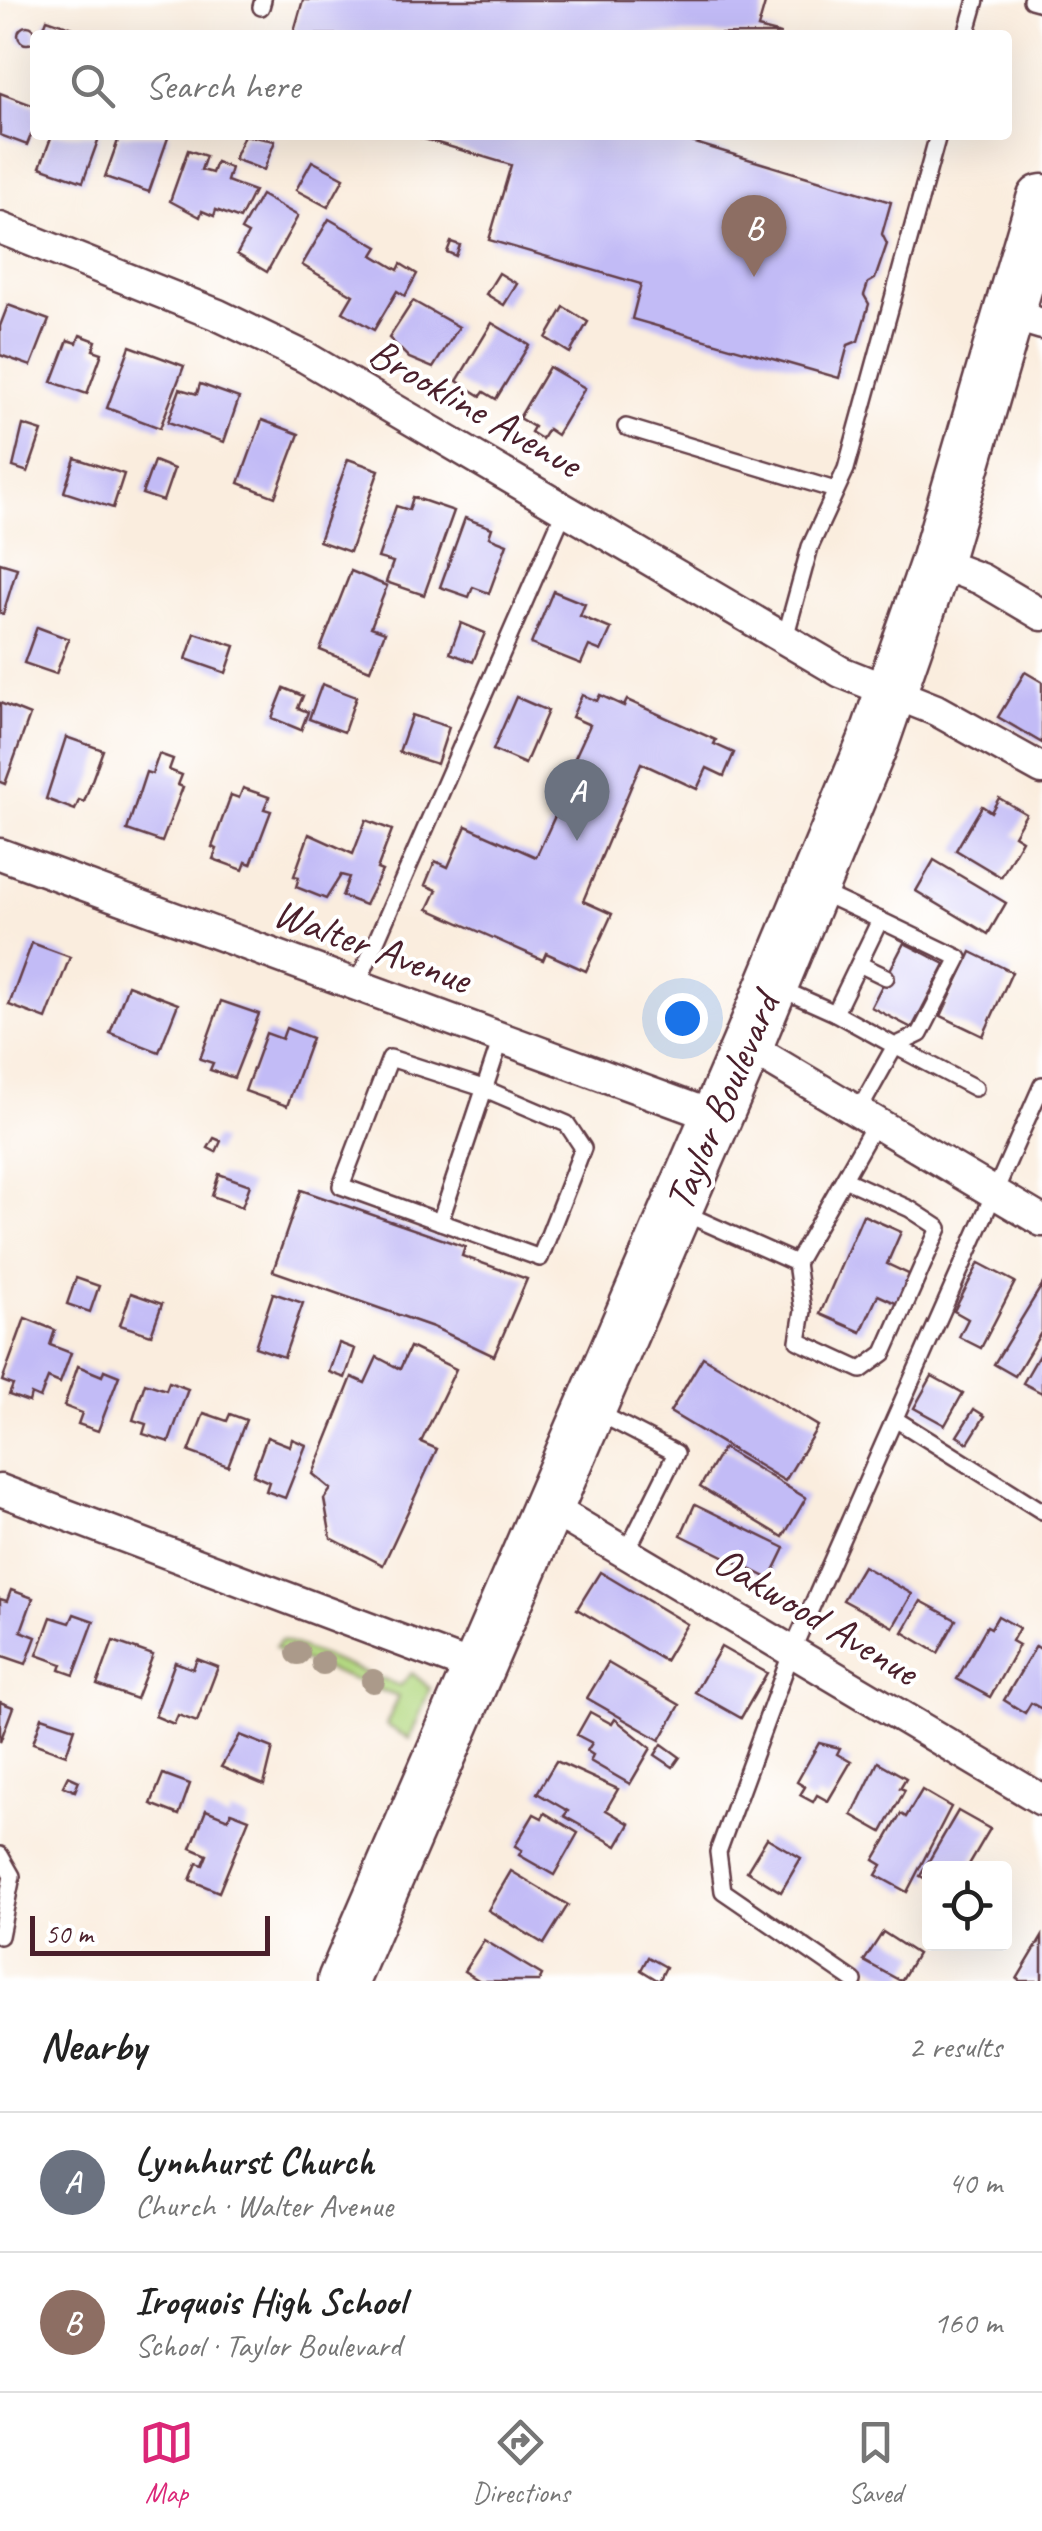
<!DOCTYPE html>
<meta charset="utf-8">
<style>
:root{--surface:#fff;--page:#f6f6f6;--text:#222;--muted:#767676;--line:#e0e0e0;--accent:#db2777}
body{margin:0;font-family:Caveat,sans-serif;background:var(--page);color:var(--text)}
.controls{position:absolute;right:30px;bottom:30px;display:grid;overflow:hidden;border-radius:10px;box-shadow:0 10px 40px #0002}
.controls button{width:90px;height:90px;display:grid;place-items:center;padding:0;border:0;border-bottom:2px solid var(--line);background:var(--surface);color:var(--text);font:50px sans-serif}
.scale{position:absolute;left:30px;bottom:25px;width:240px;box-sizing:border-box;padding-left:10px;border:5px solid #4a1f2b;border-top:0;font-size:28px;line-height:35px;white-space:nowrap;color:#4a1f2b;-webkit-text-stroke:8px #fff;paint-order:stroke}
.you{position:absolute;left:682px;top:1018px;width:35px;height:35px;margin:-25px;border:8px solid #fff;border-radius:50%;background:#1a73e8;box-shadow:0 0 0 15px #1a73e833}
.badge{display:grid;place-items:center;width:65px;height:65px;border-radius:50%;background:var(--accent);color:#fff;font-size:32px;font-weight:700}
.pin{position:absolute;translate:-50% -82px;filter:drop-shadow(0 2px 5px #0008)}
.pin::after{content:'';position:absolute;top:52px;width:35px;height:30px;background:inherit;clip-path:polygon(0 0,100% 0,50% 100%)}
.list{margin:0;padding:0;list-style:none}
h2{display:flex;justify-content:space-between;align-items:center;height:130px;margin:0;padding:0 40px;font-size:42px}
h2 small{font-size:32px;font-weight:400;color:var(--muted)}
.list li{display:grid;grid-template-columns:65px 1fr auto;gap:30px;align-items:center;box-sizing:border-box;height:140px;padding:0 40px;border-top:2px solid var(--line)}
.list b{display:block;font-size:38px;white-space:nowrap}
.list p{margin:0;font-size:32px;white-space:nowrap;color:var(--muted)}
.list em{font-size:32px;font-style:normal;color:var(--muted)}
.icon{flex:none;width:55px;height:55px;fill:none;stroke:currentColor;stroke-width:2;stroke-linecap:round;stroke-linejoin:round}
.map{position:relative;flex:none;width:1042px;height:1981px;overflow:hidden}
.search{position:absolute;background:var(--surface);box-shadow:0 10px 40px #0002;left:30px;right:30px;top:30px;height:110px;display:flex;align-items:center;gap:25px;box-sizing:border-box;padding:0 35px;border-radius:10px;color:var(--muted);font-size:38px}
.sheet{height:410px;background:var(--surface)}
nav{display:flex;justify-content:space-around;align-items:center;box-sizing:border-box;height:140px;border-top:2px solid var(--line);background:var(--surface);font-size:28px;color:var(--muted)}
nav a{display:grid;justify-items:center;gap:5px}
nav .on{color:var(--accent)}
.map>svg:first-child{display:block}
.green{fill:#b4d982;stroke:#7f7c56;stroke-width:2.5}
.building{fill:#c2bbf6}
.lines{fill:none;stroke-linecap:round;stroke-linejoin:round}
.lane-casing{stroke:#643e46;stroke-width:20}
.street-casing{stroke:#643e46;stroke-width:35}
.primary-casing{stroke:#643e46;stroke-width:55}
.lane{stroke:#fff;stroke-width:15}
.street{stroke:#fff;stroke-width:30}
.primary{stroke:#fff;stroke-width:50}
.tree{fill:#ab9a8a}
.labels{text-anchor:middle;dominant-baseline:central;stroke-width:8;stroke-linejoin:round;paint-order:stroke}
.street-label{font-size:42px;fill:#4a1f2b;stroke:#fff}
</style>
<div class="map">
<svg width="1042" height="1981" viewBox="0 0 1042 1981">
<rect width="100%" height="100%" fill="#fff"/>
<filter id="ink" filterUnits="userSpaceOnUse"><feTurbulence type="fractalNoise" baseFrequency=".01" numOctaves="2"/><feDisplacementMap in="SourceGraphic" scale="20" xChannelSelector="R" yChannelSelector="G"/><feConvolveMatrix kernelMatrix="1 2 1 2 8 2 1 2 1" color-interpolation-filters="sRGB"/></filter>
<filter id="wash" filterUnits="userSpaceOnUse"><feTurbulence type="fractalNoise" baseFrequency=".0048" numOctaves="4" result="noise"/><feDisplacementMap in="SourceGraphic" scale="40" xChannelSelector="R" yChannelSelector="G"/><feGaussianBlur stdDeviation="2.25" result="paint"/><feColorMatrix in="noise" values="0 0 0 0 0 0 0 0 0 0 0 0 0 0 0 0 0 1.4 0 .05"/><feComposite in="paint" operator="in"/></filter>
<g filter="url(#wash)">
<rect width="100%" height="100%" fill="#faedde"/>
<path class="green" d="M281,1640l119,46 12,-13 18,15 -20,51 -24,-14 12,-28 -119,-46 -4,-4z"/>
<g id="blocks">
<g class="building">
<path d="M303,0h463l-8,28 23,6 -488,1z"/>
<path d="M47,19l35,12 -1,4h-40z"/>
<circle cx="27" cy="35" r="9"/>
<path d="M0,93l35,13v19l-8,20 -27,-10z"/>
<path d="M52,135h48l-17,47 -43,-15z"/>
<path d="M120,135h49l-20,57 -44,-15z"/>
<path d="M244,135l31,6 -11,29 -30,-11z"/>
<path d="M411,135h275l-1,5 206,62 -9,32 5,10 -12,35 -7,4 -4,12 5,9 -11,37 -10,4 -9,33 -207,-59 9,-35 -152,-44 22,-75z"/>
<path d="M188,150l18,6 -5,14 11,3 4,-11 15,6 -4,13 27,10 -14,28 -24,-9 -2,6 -12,-5 -2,6 -30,-16z"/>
<path d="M312,161l32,17 -16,29 -32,-17z"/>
<path d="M261,195l37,21 -31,56 -30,-18 11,-20 -7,-4z"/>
<path d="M329,219l49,28 -5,8 25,15 3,-6 16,10 -12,22 -8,-5 -23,39 -31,-18 10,-17 -51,-30z"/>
<path d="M451,242l9,3 -4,11 -9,-4z"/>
<path d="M499,273l18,11 -13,21 -18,-11z"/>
<path d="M413,301l46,26 -26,41 -24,-10 -20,-20z"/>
<path d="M8,305l41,15 -18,46 -31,-11v-29z"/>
<path d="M564,307l24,15 -18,31 -24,-15z"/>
<path d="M492,323l37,22 -33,54 -12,-7 -3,4 -24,-15z"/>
<path d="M80,335l16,6 -3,9 9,3 -15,41 -35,-12 16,-42 9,3z"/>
<path d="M130,346l54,20 -24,62 -53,-20z"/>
<path d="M549,367l36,21 -28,47 -9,-6 -6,10 -11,-7 3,-5 -15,-9z"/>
<path d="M200,384l39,14 -15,44 -56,-20 12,-33 17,5z"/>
<path d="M262,420l37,14 -24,63 -36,-14z"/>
<path d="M23,425l19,6 -14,41 -15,-5z"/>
<path d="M75,458l49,16 -11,34 -49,-16z"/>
<path d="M348,459l31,11 -29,82 -31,-11z"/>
<path d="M154,461l20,8 -11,32 -21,-7z"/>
<path d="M413,497l41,14 -30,84 -38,-13 7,-20 -15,-4 18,-52 13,4z"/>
<path d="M465,518l27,10 -3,9 18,7 -18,49 -16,-6 -4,10 -29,-10z"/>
<path d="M0,563l17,5 -14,46 -3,-1z"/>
<path d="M351,571l36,15 -16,41 14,5 -15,38 -50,-20z"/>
<path d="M553,591l32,13 -5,12 31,13 -10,22 -12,-5 -8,18 -50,-20z"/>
<path d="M461,623l24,10 -12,29 -23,-9z"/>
<path d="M37,627l32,12 -13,35 -32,-11z"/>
<path d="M195,633l40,13 -9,27 -40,-14z"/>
<path d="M1025,672l17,10v61l-44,-26z"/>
<path d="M322,684l34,13 -12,35 -35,-13z"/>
<path d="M284,688l19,8 -5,12 10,4 -7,18 -29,-12z"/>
<path d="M582,695l15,6 3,-6 24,11 3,-6 89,40 -2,4 20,9 -10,23 -17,-8 -10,21 -56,-26 -58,138 29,13 -26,57 -40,-18 -3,7 -115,-51 9,-19 -12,-5 10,-24 13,6 18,-41 70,31 37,-80 -6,-2 23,-50 -18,-8z"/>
<path d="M516,697l32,14 -23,53 -32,-14z"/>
<path d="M0,703l30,12 -25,69 -5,-2z"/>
<path d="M412,715l37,12 -12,37 -38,-12z"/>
<path d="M66,737l37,13 -19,52 -5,-2 -4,10 -29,-11z"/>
<path d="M159,754l14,5 -4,11 13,5 -4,10 5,2 -21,55 -35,-12 19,-58 6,2z"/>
<path d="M243,788l26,9 -5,12 7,2 -20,53 -5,-2 -3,8 -30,-11 4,-10 -5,-2 19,-52 8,3z"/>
<path d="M999,798l27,16 -12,21 8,5 -21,37 -45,-27 26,-44 9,6z"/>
<path d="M366,820l26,10 -15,39 5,2 -17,34 -23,-9 7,-19 -8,-2 -15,24 -30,-12 3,-10 -5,-1 15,-42 44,20z"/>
<path d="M934,860l72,43 -18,31 -72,-43z"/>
<path d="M32,943l38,14 -24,62 -37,-14z"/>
<path d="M904,943l41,21 -33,64 -41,-21z"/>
<path d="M971,952l41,20 -29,64 -42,-20z"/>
<path d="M128,985l50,19 -19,48 -49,-19z"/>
<path d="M221,1001l38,13 -25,64 -24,-8 3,-7 -13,-4z"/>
<path d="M286,1028l26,10 -25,68 -42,-15 21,-58 16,6z"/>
<path d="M214,1138l7,3 -5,11 -8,-4z"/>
<path d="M219,1174l31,11 -8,22 -30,-11z"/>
<path d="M301,1190l164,57 -3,9 65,23 -33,77 -61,-29 -160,-56z"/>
<path d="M863,1215l38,17 -14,32 26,12 -13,29 -22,-10 -17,37 -41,-18z"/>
<path d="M979,1263l36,19 -34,66 -22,-11 9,-18 -14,-8z"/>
<path d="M76,1278l23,8 -9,26 -23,-8z"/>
<path d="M1042,1285v46l-27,45 -21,-12z"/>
<path d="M131,1293l31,11 -11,31 -31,-10z"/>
<path d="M273,1293l30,10 -19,54 -29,-10z"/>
<path d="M25,1318l30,12 -5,15 21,8 -11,30 -12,-5 -8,20 -9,-4 -2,8 -20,-7 4,-10 -11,-4z"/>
<path d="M339,1343l16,6 -10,29 -16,-6z"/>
<path d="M410,1347l46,22 -35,73 16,7 -54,116 -52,-27 -7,-39 7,-10 -18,-15 39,-97 13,6 12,-26 23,12z"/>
<path d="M1042,1350v43l-19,-10z"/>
<path d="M703,1357l115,69 -33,55 -115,-69z"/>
<path d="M78,1366l24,10 2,-6 15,6 -21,55 -20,-7 4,-11 -18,-7z"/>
<path d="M932,1376l31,17 -18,32 -31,-17z"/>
<path d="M169,1382l19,7 -19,53 -26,-8 3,-10 -13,-4 12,-37 21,7z"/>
<path d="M974,1409l11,7 -17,27 -11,-7z"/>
<path d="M204,1413l23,8 3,-7 16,6 -18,46 -39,-14z"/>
<path d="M267,1437l23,9 2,-7 14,6 -21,53 -19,-7 3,-9 -16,-7z"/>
<path d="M723,1448l83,50 -23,39 -83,-50z"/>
<path d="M695,1504l90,44 -15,31 -89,-44z"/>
<path d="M863,1566l49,28 -19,33 -50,-27z"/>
<path d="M600,1572l87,52 -22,37 -88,-52z"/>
<path d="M11,1590l22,8 -12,33 15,6 -10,27 -26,-9v-56l7,2z"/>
<path d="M921,1601l35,19 -18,33 -35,-21z"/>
<path d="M74,1614l20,7 -20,54 -14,-5 2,-6 -25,-9 14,-38 19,6z"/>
<path d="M998,1616l21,12 -7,13 7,4 -29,52 -33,-18 30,-53 4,2z"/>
<path d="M113,1641l40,14 -17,44 -39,-14z"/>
<path d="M1036,1646l6,4v59l-11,-6 -6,10 -21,-13z"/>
<path d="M721,1647l46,26 -26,45 -46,-26z"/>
<path d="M197,1659l21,8 -21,55 -19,-7 -4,9 -19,-8 20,-54 18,7z"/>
<path d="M608,1663l72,42 -20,35 -73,-42z"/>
<path d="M0,1702l13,5 -13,35z"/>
<path d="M590,1712l22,12 3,-5 36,29 -21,36 -40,-23 3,-6 -6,-4 5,-8 -15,-8z"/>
<path d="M42,1717l33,11 -9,27 -33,-12z"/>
<path d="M240,1735l33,13 -9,37 -43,-18z"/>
<path d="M819,1743l21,5 -3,6 14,8 -23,39 -11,-6 -4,7 -13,-7 5,-8 -8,-5z"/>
<path d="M662,1744l18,13 -7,10 -18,-12z"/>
<path d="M556,1761l62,28 -12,21 24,14 -13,22 -53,-30 4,-5 -31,-18z"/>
<path d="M878,1762l28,16 -6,10 5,2 -23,42 -30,-17z"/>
<path d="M163,1774l27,10 -11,31 -28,-11z"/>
<path d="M68,1776l11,5 -4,10 -12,-5z"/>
<path d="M922,1790l29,17 -44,85 -31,-17 6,-10 -8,-5 27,-46 5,3z"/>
<path d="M206,1810l22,9 3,-7 18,7 -30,73 -29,-12 7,-17 6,2 4,-10 -16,-7z"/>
<path d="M958,1811l32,18 -23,39h-37v13l-10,-5z"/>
<path d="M545,1813l33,20 -24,42 -35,-20 3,-5 -7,-4 19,-32 8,4z"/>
<path d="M767,1838l34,20 -20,34 -34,-21z"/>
<path d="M511,1871l57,34 -24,39 -56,-34z"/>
<path d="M883,1932l34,22 -16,27 -37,-20z"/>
<path d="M1042,1937v44h-22l-3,-2z"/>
<path d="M484,1940l58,35 -3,6h-59l-16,-10z"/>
<path d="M648,1957l18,10 -7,14 -18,-11z"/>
</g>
</g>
</g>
<g filter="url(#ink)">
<use href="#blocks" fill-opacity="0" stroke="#643e46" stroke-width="2.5"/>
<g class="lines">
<defs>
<g id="lane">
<path d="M1031,0l11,3"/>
<path d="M261,7l2,-7"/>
<path d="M966,35l10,-35"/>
<path d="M626,427l209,63"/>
<path d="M785,638l25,-91 36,-78 92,-334"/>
<path d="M818,891l62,29 -45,93 60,33 -37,66"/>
<path d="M880,920l79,38 -39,76 -25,12"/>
<path d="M859,964l27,13"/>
<path d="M357,985l208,-476"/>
<path d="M779,988l56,25"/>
<path d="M895,1046l80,42"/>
<path d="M390,1058l93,30 84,36 16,24 -43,110 -199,-72z"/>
<path d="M684,1213l112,50 80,-141"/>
<path d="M440,1222l61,-183"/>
<path d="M796,1263l7,48 -5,30 63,29 23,-17 55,-125 -29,-19 -66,-30"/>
<path d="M597,1412l79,41 -50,100"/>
<path d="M895,1419l147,92"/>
<path d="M0,1855l12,21 -12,60"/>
<path d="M854,1981l-131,-90 -5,-39 74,-201 250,-566"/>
</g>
<g id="street">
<path d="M0,228l218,87 87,42 536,315 95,38 106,59"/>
<path d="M1009,314l33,10"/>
<path d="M936,562l45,17 61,36"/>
<path d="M0,854l716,263"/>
<path d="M747,1046l295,175"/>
<path d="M0,1490l477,179"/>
<path d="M547,1506l495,294"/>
</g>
<path id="primary" d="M343,1981l404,-935 127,-306 62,-178 106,-362"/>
</defs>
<use href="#lane" class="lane-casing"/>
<use href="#street" class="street-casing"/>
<use href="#primary" class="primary-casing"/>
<use href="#lane" class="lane"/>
<use href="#street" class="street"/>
<use href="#primary" class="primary"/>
</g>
<g class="tree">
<circle cx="298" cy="1653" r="12"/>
<circle cx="323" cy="1663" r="12"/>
<circle cx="373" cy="1681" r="12"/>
</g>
</g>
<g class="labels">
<g class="street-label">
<text transform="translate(475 408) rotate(30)">Brookline Avenue</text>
<text transform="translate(372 946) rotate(20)">Walter Avenue</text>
<text transform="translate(722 1102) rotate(-67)">Taylor Boulevard</text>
<text transform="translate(816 1616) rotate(31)">Oakwood Avenue</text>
</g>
</g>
</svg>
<div class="controls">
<button><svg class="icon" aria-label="locate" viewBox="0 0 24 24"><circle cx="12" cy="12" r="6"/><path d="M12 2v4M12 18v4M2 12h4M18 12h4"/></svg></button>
</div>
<div class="scale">50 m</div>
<div class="you"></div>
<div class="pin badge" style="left:577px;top:841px;background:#6b7280">A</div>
<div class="pin badge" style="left:754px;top:277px;background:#8d6e63">B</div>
<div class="search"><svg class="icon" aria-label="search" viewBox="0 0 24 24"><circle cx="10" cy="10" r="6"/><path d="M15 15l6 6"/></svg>Search here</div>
</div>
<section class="sheet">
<h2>Nearby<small>2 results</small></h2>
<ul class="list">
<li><span class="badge" style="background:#6b7280">A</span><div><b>Lynnhurst Church</b><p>Church · Walter Avenue</p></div><em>40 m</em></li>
<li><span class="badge" style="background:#8d6e63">B</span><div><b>Iroquois High School</b><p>School · Taylor Boulevard</p></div><em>160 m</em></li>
</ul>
</section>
<nav>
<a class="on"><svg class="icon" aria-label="map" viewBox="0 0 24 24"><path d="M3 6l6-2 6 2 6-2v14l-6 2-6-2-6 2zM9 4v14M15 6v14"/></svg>Map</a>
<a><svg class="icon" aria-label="directions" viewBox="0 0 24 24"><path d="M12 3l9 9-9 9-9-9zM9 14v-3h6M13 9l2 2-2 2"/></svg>Directions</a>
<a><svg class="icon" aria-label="saved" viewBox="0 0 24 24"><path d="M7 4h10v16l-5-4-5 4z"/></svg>Saved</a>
</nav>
